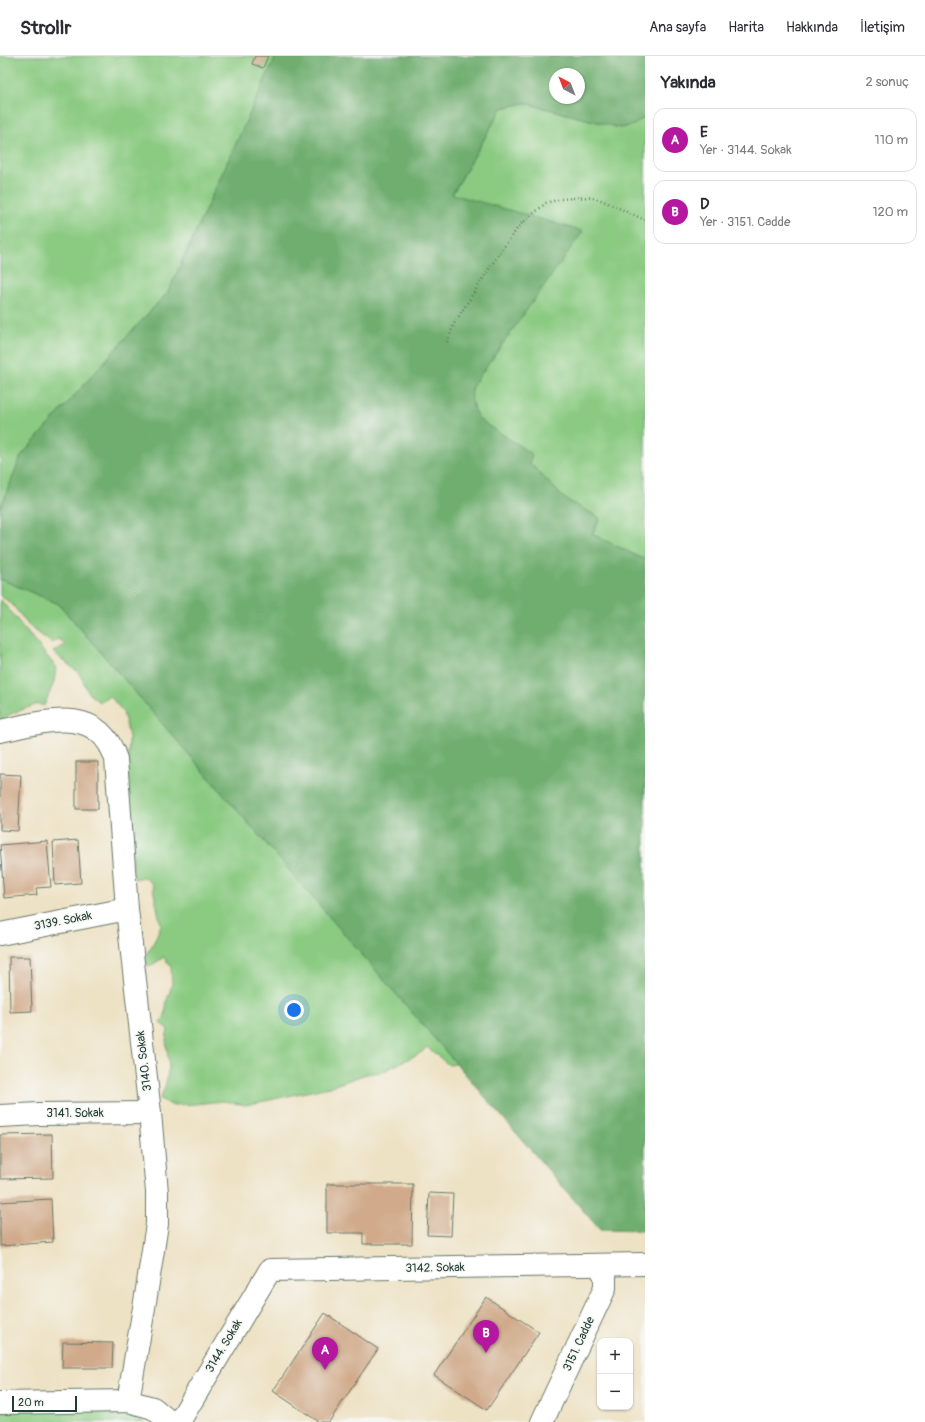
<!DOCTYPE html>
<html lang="tr">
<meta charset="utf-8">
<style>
:root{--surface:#fff;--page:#f2f2f3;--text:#2b2b33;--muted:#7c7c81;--line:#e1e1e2;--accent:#b5179e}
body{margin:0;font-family:Pangolin,sans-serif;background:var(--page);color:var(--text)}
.controls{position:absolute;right:12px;bottom:12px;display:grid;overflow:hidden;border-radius:8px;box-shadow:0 1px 3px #0004}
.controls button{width:36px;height:36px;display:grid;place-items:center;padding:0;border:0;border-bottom:1px solid var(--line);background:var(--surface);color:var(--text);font:20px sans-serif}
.compass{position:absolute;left:549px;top:12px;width:36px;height:36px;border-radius:50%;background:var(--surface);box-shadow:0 1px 3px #0004;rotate:318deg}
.scale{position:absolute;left:12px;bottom:10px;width:65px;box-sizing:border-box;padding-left:4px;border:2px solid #1f3d34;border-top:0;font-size:11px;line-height:14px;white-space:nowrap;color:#1f3d34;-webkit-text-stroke:3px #f6f6f2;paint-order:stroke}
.you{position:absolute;left:294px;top:954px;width:14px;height:14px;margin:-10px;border:3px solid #fff;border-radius:50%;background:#1a73e8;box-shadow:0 0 0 6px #1a73e833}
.badge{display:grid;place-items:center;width:26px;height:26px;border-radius:50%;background:var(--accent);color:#fff;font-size:13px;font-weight:700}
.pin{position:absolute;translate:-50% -33px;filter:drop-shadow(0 1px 2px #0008)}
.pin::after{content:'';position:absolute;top:21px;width:14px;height:12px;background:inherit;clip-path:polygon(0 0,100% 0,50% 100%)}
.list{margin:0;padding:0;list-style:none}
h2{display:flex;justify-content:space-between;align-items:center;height:52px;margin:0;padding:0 16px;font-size:17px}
h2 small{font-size:13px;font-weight:400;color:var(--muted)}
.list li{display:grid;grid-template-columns:26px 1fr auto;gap:12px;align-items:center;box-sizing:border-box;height:64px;margin:0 8px 8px;padding:0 8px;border:1px solid var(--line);border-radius:12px}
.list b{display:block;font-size:15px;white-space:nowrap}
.list p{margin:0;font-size:13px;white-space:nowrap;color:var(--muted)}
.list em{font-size:13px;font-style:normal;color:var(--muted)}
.map{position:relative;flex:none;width:645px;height:1366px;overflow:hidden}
header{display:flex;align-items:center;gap:24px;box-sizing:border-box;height:56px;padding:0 20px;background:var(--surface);border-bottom:1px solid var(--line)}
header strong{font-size:19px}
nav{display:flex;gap:22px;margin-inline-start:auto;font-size:14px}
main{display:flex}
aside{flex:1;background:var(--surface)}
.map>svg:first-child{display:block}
.green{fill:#8aca81;stroke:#54845a}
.forest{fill:#6fae6f;stroke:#477652;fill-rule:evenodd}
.building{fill:#d0aa8a}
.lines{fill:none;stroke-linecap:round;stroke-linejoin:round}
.street-casing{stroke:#677767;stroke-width:24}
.path{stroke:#677767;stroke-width:2.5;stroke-dasharray:1 3;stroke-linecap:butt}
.street{stroke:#fff;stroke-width:22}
.labels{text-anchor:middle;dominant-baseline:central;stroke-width:3;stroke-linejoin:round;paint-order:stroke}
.street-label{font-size:12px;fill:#1f3d34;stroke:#f6f6f2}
</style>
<header>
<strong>Strollr</strong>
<nav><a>Ana sayfa</a><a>Harita</a><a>Hakkında</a><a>İletişim</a></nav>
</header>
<main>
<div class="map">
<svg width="645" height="1366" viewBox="0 0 645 1366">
<rect width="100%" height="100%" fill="#f6f6f2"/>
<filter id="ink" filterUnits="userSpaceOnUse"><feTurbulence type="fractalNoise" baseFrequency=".025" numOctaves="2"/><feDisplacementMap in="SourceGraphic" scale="8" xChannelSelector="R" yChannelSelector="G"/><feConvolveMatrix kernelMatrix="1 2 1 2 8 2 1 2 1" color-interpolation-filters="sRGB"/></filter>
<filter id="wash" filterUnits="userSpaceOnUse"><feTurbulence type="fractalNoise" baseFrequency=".012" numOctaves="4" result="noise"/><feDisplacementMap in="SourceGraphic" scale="16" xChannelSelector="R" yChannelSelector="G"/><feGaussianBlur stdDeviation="0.9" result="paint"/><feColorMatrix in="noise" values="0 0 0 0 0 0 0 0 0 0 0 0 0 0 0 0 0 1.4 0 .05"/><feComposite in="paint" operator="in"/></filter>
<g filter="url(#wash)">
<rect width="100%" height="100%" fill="#eee2c5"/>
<g class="green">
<path d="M0,0h276l-108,236 -40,43 -107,121 -21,53z"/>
<path d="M525,47l95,25 14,-3 11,-9v444l-53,-26 8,-16 -35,-19 -36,-37 -22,-25 -25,-14 -7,-11 -4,-13 1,-12 -20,-192 50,-87z"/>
<path d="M0,523l59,25 398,460 -8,1 -22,-18 -5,5 -40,20 -16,2 -37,13 -64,14 -20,4 -21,-4 -29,3 -24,1 -11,-6 5,-12 4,-20 -3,-27 2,-11 -8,-6 5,-7 2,-16 5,-15 -1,-18 -7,-10 -15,10 -5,-9 10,-16 7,-17 -9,-41 -7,-7 -11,2 -7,-100 2,-42 -6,-25 -13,-16 -11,6 -10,-8 -10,-21 -26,-21 12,-7 -6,-6 -7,4 -23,-17 -18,-23 -11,-7z"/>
<path d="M0,543l56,68 -2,15 -10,24 -6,-2 -25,9 -13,7z"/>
<path d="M118,1351l16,7 10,8h-144v-11z"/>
</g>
<path class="forest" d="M276,0h369v60l-11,9 -14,3 -95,-25 -23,5 -50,86 131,37 -111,156c-3,32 11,35 34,50 9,5 18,12 26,18l-3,8 36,36 35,19 -8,16 53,26v671l-45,-1 -541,-626 -59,-25v-70l21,-53 107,-121 40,-43zM555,18h24v24h-24z"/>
<g id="blocks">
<g class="building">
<path d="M255,0h13l-5,12 -11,-4z"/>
<rect x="76" y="706" width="22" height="47"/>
<path d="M0,718l21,1 -3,56 -18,-1z"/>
<path d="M78,784l3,43 -26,2 -2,-43z"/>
<path d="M47,785l4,46 -15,1 1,7 -33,3 -4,-53z"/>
<path d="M9,901h21l2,54 -22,1z"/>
<path d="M52,1078l1,44 -53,1v-44z"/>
<path d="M327,1128h86l-1,60h-49v-11h-36z"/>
<path d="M429,1137l24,1 -2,42 -24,-1z"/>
<path d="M51,1143l2,43 -53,4v-44z"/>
<path d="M486,1241l53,35 -52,78 -53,-35z"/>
<path d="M325,1257l53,36 -49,73h-10l-46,-31z"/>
<path d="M63,1286l50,1 -1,25h-50z"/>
</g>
</g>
</g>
<g filter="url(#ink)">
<use href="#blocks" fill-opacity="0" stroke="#677767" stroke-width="1"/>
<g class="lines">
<defs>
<g id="street">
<path d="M0,675c44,-9 98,-28 116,28l11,150 23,204 7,79v32l-12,78 -17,99"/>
<path d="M0,878l127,-25"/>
<path d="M0,1060l39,-2 111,-1"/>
<path d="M0,1347l128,-2 25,7 17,14"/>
<path d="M179,1366l91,-152 375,-6"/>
<path d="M542,1366l63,-134v-12l-6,-11"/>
</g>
</defs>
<use href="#street" class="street-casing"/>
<path class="path" d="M447,286l8,-20 43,-67 22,-30 26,-22 15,-4 27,-2 13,3 44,20"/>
<use href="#street" class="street"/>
</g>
</g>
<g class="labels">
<g class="street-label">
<text transform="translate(63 865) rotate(-11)">3139. Sokak</text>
<text transform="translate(144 1005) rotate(-97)">3140. Sokak</text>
<text x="75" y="1057">3141. Sokak</text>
<text transform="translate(435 1212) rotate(-1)">3142. Sokak</text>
<text transform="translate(579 1288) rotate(-65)">3151. Cadde</text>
<text transform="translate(224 1290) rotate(-59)">3144. Sokak</text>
</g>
</g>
</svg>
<div class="controls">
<button>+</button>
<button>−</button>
</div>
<svg class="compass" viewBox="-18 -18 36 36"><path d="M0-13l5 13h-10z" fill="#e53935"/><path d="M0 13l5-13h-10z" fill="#7c7c81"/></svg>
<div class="scale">20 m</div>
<div class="you"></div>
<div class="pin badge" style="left:325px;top:1314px">A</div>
<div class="pin badge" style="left:486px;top:1297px">B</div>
</div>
<aside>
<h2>Yakında<small>2 sonuç</small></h2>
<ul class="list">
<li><span class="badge">A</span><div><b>E</b><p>Yer · 3144. Sokak</p></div><em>110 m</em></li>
<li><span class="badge">B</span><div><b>D</b><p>Yer · 3151. Cadde</p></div><em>120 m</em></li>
</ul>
</aside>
</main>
